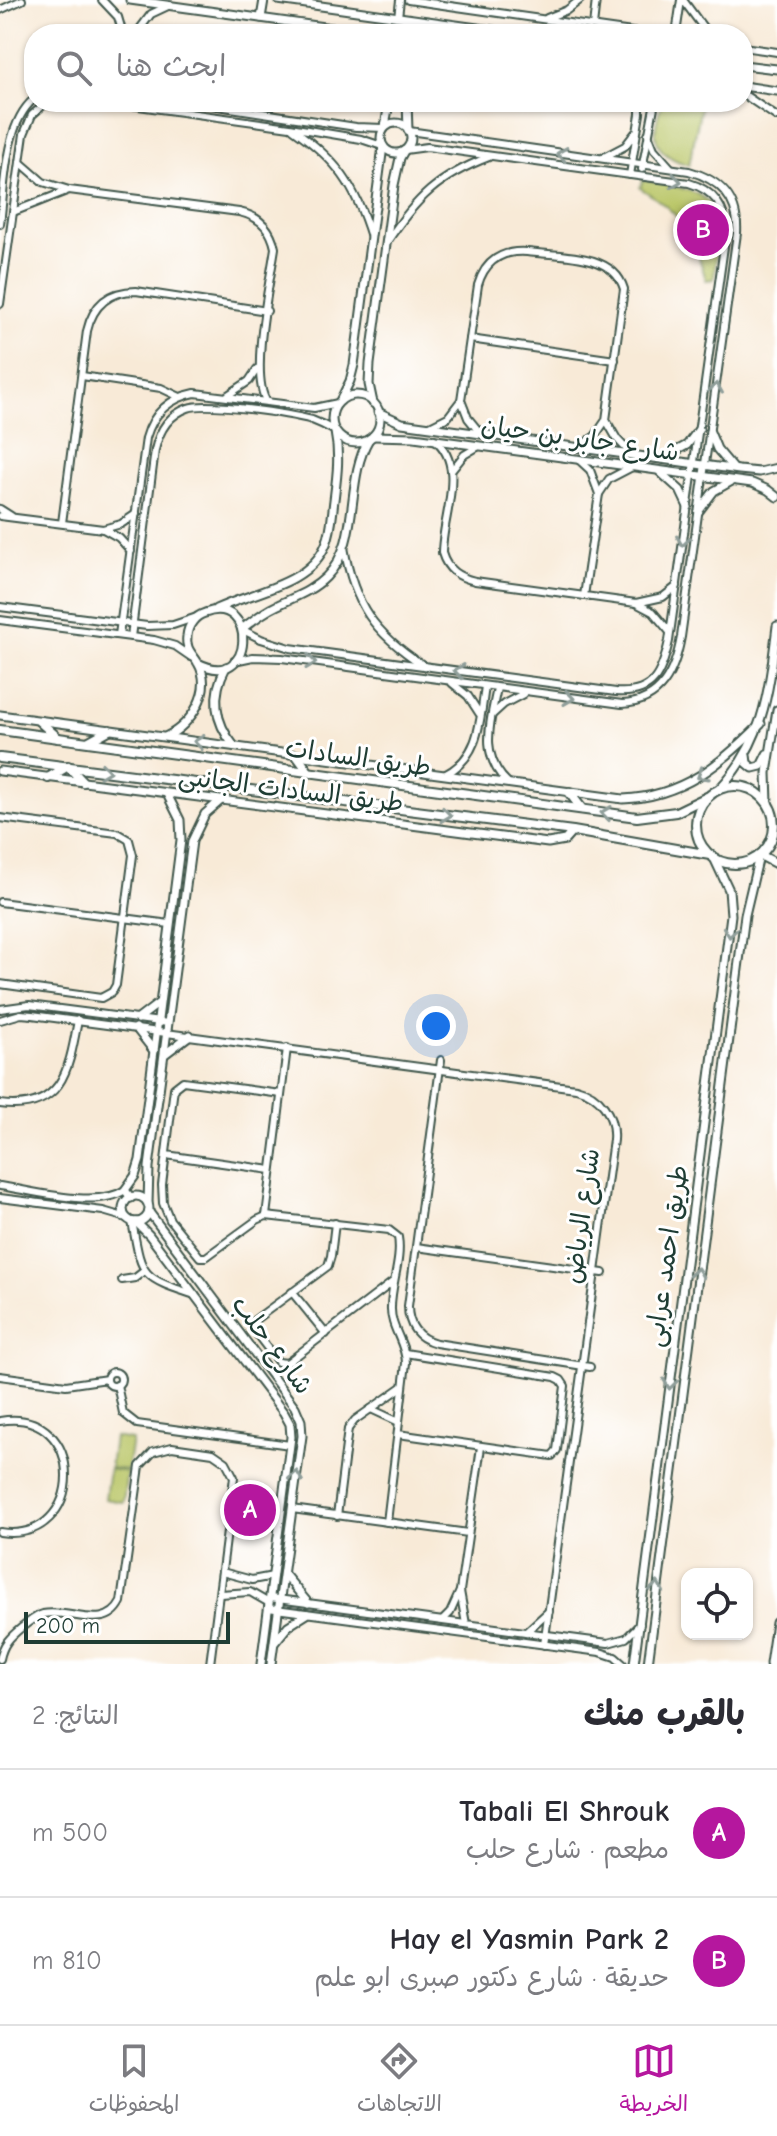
<!DOCTYPE html>
<html lang="ar">
<meta charset="utf-8">
<style>
:root{--surface:#fff;--page:#f2f2f3;--text:#2b2b33;--muted:#7c7c81;--line:#e1e1e2;--accent:#b5179e}
body{margin:0;font-family:"Comic Neue","Playpen Sans Arabic",sans-serif;background:var(--page);color:var(--text);direction:rtl}
.controls{position:absolute;right:24px;bottom:24px;display:grid;overflow:hidden;border-radius:16px;box-shadow:0 2px 6px #0004}
.controls button{width:72px;height:72px;display:grid;place-items:center;padding:0;border:0;border-bottom:2px solid var(--line);background:var(--surface);color:var(--text);font:40px sans-serif}
.scale{position:absolute;left:24px;bottom:20px;width:206px;box-sizing:border-box;padding-left:8px;border:4px solid #1f3d34;border-top:0;font-size:22px;line-height:28px;white-space:nowrap;color:#1f3d34;-webkit-text-stroke:6px #fff;paint-order:stroke}
.you{position:absolute;left:436px;top:1026px;width:28px;height:28px;margin:-20px;border:6px solid #fff;border-radius:50%;background:#1a73e8;box-shadow:0 0 0 12px #1a73e833}
.badge{display:grid;place-items:center;width:52px;height:52px;border-radius:50%;background:var(--accent);color:#fff;font-size:26px;font-weight:700}
.pin{position:absolute;translate:-50% -50%;border:4px solid #fff;box-shadow:0 2px 8px #0006}
.list{margin:0;padding:0;list-style:none}
h2{display:flex;justify-content:space-between;align-items:center;height:104px;margin:0;padding:0 32px;font-size:34px}
h2 small{font-size:26px;font-weight:400;color:var(--muted)}
.list li{display:grid;grid-template-columns:52px 1fr auto;gap:24px;align-items:center;box-sizing:border-box;height:128px;padding:0 32px;border-top:2px solid var(--line)}
.list b{display:block;font-size:30px;white-space:nowrap}
.list p{margin:0;font-size:26px;white-space:nowrap;color:var(--muted)}
.list em{font-size:26px;font-style:normal;color:var(--muted)}
.icon{flex:none;width:44px;height:44px;fill:none;stroke:currentColor;stroke-width:2;stroke-linecap:round;stroke-linejoin:round}
.map{position:relative;flex:none;width:777px;height:1664px;overflow:hidden;direction:ltr}
.search{position:absolute;background:var(--surface);box-shadow:0 2px 6px #0004;left:24px;right:24px;top:24px;height:88px;display:flex;align-items:center;gap:20px;box-sizing:border-box;padding:0 28px;border-radius:32px;color:var(--muted);font-size:30px}
.sheet{height:360px;background:var(--surface)}
nav{display:flex;justify-content:space-around;align-items:center;box-sizing:border-box;height:112px;border-top:2px solid var(--line);background:var(--surface);font-size:22px;color:var(--muted)}
nav a{display:grid;justify-items:center;gap:4px}
nav .on{color:var(--accent)}
.map>svg:first-child{display:block}
.green{fill:#bac668;stroke:#6c824e;stroke-width:2}
.lines{fill:none;stroke-linecap:round;stroke-linejoin:round}
.minor-casing{stroke:#40574c;stroke-width:10}
.tertiary-casing{stroke:#40574c;stroke-width:11}
.secondary-casing{stroke:#40574c;stroke-width:12}
.trunk-casing{stroke:#40574c;stroke-width:13}
.minor{stroke:#fff;stroke-width:6}
.tertiary{stroke:#fff;stroke-width:7}
.secondary{stroke:#fff;stroke-width:8}
.trunk{stroke:#fff;stroke-width:9}
.oneway{stroke:#8f9e9a}
.labels{text-anchor:middle;dominant-baseline:central;stroke-width:6;stroke-linejoin:round;paint-order:stroke}
.street-label{font-size:26px;fill:#1f3d34;stroke:#fff}
</style>
<div class="map">
<svg width="777" height="1664" viewBox="0 0 777 1664">
<rect width="100%" height="100%" fill="#fff"/>
<filter id="ink" filterUnits="userSpaceOnUse"><feTurbulence type="fractalNoise" baseFrequency=".0125" numOctaves="2"/><feDisplacementMap in="SourceGraphic" scale="16" xChannelSelector="R" yChannelSelector="G"/><feConvolveMatrix kernelMatrix="1 2 1 2 8 2 1 2 1" color-interpolation-filters="sRGB"/></filter>
<filter id="wash" filterUnits="userSpaceOnUse"><feTurbulence type="fractalNoise" baseFrequency=".006" numOctaves="4" result="noise"/><feDisplacementMap in="SourceGraphic" scale="32" xChannelSelector="R" yChannelSelector="G"/><feGaussianBlur stdDeviation="1.8" result="paint"/><feColorMatrix in="noise" values="0 0 0 0 0 0 0 0 0 0 0 0 0 0 0 0 0 1.4 0 .05"/><feComposite in="paint" operator="in"/></filter>
<g filter="url(#wash)">
<rect width="100%" height="100%" fill="#f8ead7"/>
<g class="green">
<path d="M663,102h39l-13,63c-36,-10 -40,-30 -26,-63z"/>
<path d="M643,180c81,15 78,20 71,99l-8,1c-14,-48 -22,-65 -66,-92z"/>
<path d="M114,1437l18,3 -5,30 -17,-2z"/>
<path d="M109,1469l18,3 -4,30 -18,-3z"/>
</g>
</g>
<g filter="url(#ink)">
<g class="lines">
<defs>
<g id="minor">
<path d="M102,0l16,17 5,17"/>
<path d="M408,0l238,34"/>
<path d="M683,0l25,34"/>
<path d="M0,10l22,-10"/>
<path d="M398,17l2,-17"/>
<path d="M547,18l20,-8 13,-10"/>
<path d="M593,26l3,-26"/>
<path d="M136,34l15,-20 17,-8"/>
<path d="M676,34l5,-34"/>
<path d="M743,47l34,5"/>
<path d="M743,94l34,23"/>
<path d="M109,102l181,25 71,12 21,7"/>
<path d="M191,102l165,25 28,1"/>
<path d="M293,129c44,31 62,56 78,108"/>
<path d="M648,134l6,15 16,18"/>
<path d="M604,157l21,-11 10,-13"/>
<path d="M20,162l23,20 26,8 170,22c20,4 32,16 36,36 -5,34 -26,128 -8,154"/>
<path d="M642,169l13,-67"/>
<path d="M630,175l10,-61v-12"/>
<path d="M13,212l56,-22"/>
<path d="M0,224c5,-38 4,-100 34,-125"/>
<path d="M387,242c29,-44 52,-66 102,-85"/>
<path d="M0,304l24,-170 8,-19 15,-13"/>
<path d="M470,339l145,21"/>
<path d="M82,376l79,12 19,9"/>
<path d="M228,395l21,-14 8,-12"/>
<path d="M461,400l7,18 13,16"/>
<path d="M606,420l11,19 15,16"/>
<path d="M430,426l18,-9 13,-17 17,-115c7,-24 24,-35 49,-33 32,4 86,0 97,37l-18,131 -11,16 -16,11"/>
<path d="M434,439c34,27 8,77 8,114 5,17 16,24 33,28l161,22 27,-6 14,-11"/>
<path d="M578,459l12,11 9,24 -15,102"/>
<path d="M452,470l12,-15 15,-9"/>
<path d="M599,494l10,-15 23,-12"/>
<path d="M0,509l11,7"/>
<path d="M0,516l103,13 16,9 12,13"/>
<path d="M62,523l25,-192c6,-26 22,-40 49,-40l131,20"/>
<path d="M103,529l18,-5 15,-10"/>
<path d="M344,547c10,58 30,86 79,118"/>
<path d="M636,603l17,9 16,19"/>
<path d="M0,607l147,19 26,-1 24,-8"/>
<path d="M0,620l154,20 21,6 16,11"/>
<path d="M243,630l18,9 29,9 326,44c38,3 46,-19 53,-51l57,-409c0,-25 -13,-42 -37,-49l-262,-36 -22,3"/>
<path d="M119,635l27,-197c7,-25 24,-40 49,-45l119,15 24,-5"/>
<path d="M131,637l24,-187c4,-19 13,-35 33,-42 19,-7 102,6 124,12 8,3 16,7 23,11"/>
<path d="M234,661l19,-4 29,1 340,46c40,-2 53,-33 59,-67l56,-404c2,-33 -16,-53 -48,-62l-280,-40"/>
<path d="M452,683l16,13 11,17"/>
<path d="M497,688c-7,35 -18,68 11,95"/>
<path d="M493,714l11,-10 19,-10"/>
<path d="M446,774c34,-18 34,-53 39,-88"/>
<path d="M0,818l117,15 12,7 4,15 -17,130 -4,7 -11,6 -101,-14"/>
<path d="M0,902l170,22"/>
<path d="M0,1009l29,-4 139,18"/>
<path d="M0,1020l21,-6 11,1 544,73c24,6 39,27 37,52l-69,505"/>
<path d="M441,1060l-33,246c0,19 9,32 28,37l154,24"/>
<path d="M281,1094l-98,-13 -9,7 -12,97 1,18 7,17 30,37h6l51,-37 9,-4 123,14 9,7c4,23 -7,47 -7,70 -1,21 15,36 15,56l-19,159"/>
<path d="M0,1104c63,8 69,-35 78,-84"/>
<path d="M166,1155l105,15"/>
<path d="M0,1186c34,5 97,23 125,4"/>
<path d="M0,1198l103,13 24,7"/>
<path d="M266,1216l21,-168"/>
<path d="M132,1221c10,56 8,56 63,74"/>
<path d="M335,1223l-4,33 -3,10 -76,56v6l26,34 9,1 107,-82"/>
<path d="M416,1247l187,26"/>
<path d="M122,1280l13,-2 9,-7"/>
<path d="M292,1292l34,42"/>
<circle cx="114" cy="1379" r="7"/>
<path d="M0,1376l66,9 41,-6"/>
<path d="M117,1385l6,28 14,11 153,21"/>
<path d="M371,1409l28,13"/>
<path d="M0,1421c88,-15 88,124 0,111"/>
<path d="M398,1434l154,22 5,-6 8,-64 -4,-6 -6,-3 -150,-24"/>
<path d="M292,1509l176,24"/>
<path d="M337,1516l11,-87 7,-9 47,-33"/>
<path d="M222,1572l30,8 21,-4"/>
<path d="M460,1591l6,33"/>
<path d="M220,1594l30,-2 19,11"/>
<path d="M270,1598l338,45 18,-5 14,-14"/>
<path d="M268,1608l332,44 15,5 8,7"/>
<path d="M443,1620l7,-7 10,-22 21,-144"/>
<path d="M526,1632l23,-21"/>
<path d="M0,1659c3,-15 10,-22 21,-31 7,-5 14,-12 22,-14 27,-6 62,19 78,-12l19,-136 13,-14 19,-5 41,6 13,9 8,15 -24,187"/>
</g>
<g id="tertiary">
<path d="M130,0l245,34"/>
<path d="M278,0l243,34"/>
<path d="M261,18l3,-18"/>
<path d="M743,65l34,4"/>
<path d="M743,86l34,5"/>
<path d="M407,102l1,28"/>
<circle cx="396" cy="138" r="15"/>
<path d="M385,127l4,-25"/>
<circle cx="356" cy="419" r="24"/>
<path d="M340,401l10,-20 4,-16 29,-219"/>
<path d="M373,403l-4,-19 1,-20 24,-179 6,-27 4,-7"/>
<path d="M378,412l24,11 337,47 20,2 18,-4"/>
<path d="M710,432l7,17 16,19"/>
<path d="M373,436l41,1 338,46 16,7 9,7"/>
<path d="M665,457l22,-12 12,-16"/>
<path d="M660,472l20,18 8,17"/>
<path d="M699,511l15,-20 18,-10"/>
<path d="M216,609c35,-17 94,-24 110,-65 6,-14 6,-29 8,-44 3,-24 6,-44 1,-68"/>
<path d="M242,629c11,-9 23,-18 36,-24 16,-8 34,-14 48,-28 36,-36 18,-96 43,-138"/>
<path d="M226,667c-15,28 -12,54 8,79"/>
<path d="M0,715l623,84c59,-2 98,-35 138,-75"/>
<path d="M167,736c24,-11 47,-46 31,-73 -5,-9 -13,-14 -11,-27 1,-11 8,-20 18,-23 52,-20 51,80 -7,50"/>
<path d="M746,755l1,8 6,5 8,-2 6,-12"/>
<path d="M0,771l548,72 17,-3 8,-9"/>
<path d="M719,789c46,-48 50,-100 58,-163"/>
<path d="M768,803l-1,-30 10,-63"/>
<path d="M138,1019l21,-16"/>
<path d="M136,1028l18,23"/>
<path d="M165,1054l25,-19"/>
<circle cx="136" cy="1209" r="13"/>
<path d="M131,1198l-6,-8 10,-14 5,-16 41,-320 -1,-20 -13,-26"/>
<path d="M148,1204l1,-37 43,-326 13,-27 15,-13"/>
<path d="M149,1212l146,195 6,14 1,15 -31,228"/>
<path d="M136,1222l13,13 135,178 6,11 1,13 -30,227"/>
<path d="M284,1574l24,29"/>
<path d="M275,1642l13,-16 19,-12"/>
<path d="M634,1664l97,-749 -2,-25 -15,-32"/>
<path d="M648,1664l97,-749 14,-59"/>
</g>
<g id="secondary">
<path d="M39,721l19,17"/>
<path d="M0,730l637,87 39,-5 31,-15"/>
<path d="M89,741l20,-11"/>
<path d="M297,756l11,15"/>
<path d="M0,758l573,73 137,24"/>
<path d="M69,767l14,15"/>
<path d="M48,778l20,-12"/>
<circle cx="735" cy="825" r="39"/>
<path d="M569,792l13,17"/>
<path d="M760,855l17,9"/>
</g>
<path id="trunk" d="M771,1664l6,-41"/>
</defs>
<use href="#minor" class="minor-casing"/>
<use href="#tertiary" class="tertiary-casing"/>
<use href="#secondary" class="secondary-casing"/>
<use href="#trunk" class="trunk-casing"/>
<use href="#minor" class="minor"/>
<use href="#tertiary" class="tertiary"/>
<use href="#secondary" class="secondary"/>
<use href="#trunk" class="trunk"/>
</g>
<defs><path id="oneway-chevron" d="M-2-3.5L2.5 0L-2 3.5" fill="none" stroke-width="1.6" stroke-linecap="round" stroke-linejoin="round" transform="scale(2)"/></defs>
<g class="oneway">
<use href="#oneway-chevron" transform="translate(562 154) rotate(-172)"/>
<use href="#oneway-chevron" transform="translate(676 181) rotate(8)"/>
<use href="#oneway-chevron" transform="translate(716 388) rotate(-82)"/>
<use href="#oneway-chevron" transform="translate(683 541) rotate(98)"/>
<use href="#oneway-chevron" transform="translate(311 662) rotate(8)"/>
<use href="#oneway-chevron" transform="translate(459 671) rotate(-172)"/>
<use href="#oneway-chevron" transform="translate(569 698) rotate(8)"/>
<use href="#oneway-chevron" transform="translate(199 742) rotate(-173)"/>
<use href="#oneway-chevron" transform="translate(105 771) rotate(7)"/>
<use href="#oneway-chevron" transform="translate(702 775) rotate(148)"/>
<use href="#oneway-chevron" transform="translate(606 813) rotate(-172)"/>
<use href="#oneway-chevron" transform="translate(446 815) rotate(7)"/>
<use href="#oneway-chevron" transform="translate(730 932) rotate(96)"/>
<use href="#oneway-chevron" transform="translate(697 1273) rotate(-82)"/>
<use href="#oneway-chevron" transform="translate(670 1384) rotate(97)"/>
<use href="#oneway-chevron" transform="translate(296 1476) rotate(-82)"/>
<use href="#oneway-chevron" transform="translate(657 1587) rotate(-83)"/>
</g>
</g>
<g class="labels">
<g class="street-label">
<text transform="translate(580 439) rotate(8)">شارع جابر بن حيان</text>
<text transform="translate(358 758) rotate(8)">طريق السادات</text>
<text transform="translate(291 790) rotate(7)">طريق السادات الجانبى</text>
<text transform="translate(582 1216) rotate(-82)">شارع الرياض</text>
<text transform="translate(667 1256) rotate(-82)">طريق احمد عرابى</text>
<text transform="translate(272 1345) rotate(53)">شارع حلب</text>
</g>
</g>
</svg>
<div class="controls">
<button><svg class="icon" aria-label="locate" viewBox="0 0 24 24"><circle cx="12" cy="12" r="6"/><path d="M12 2v4M12 18v4M2 12h4M18 12h4"/></svg></button>
</div>
<div class="scale">200 m</div>
<div class="you"></div>
<div class="pin badge" style="left:250px;top:1510px">A</div>
<div class="pin badge" style="left:703px;top:230px">B</div>
<div class="search"><svg class="icon" aria-label="search" viewBox="0 0 24 24"><circle cx="10" cy="10" r="6"/><path d="M15 15l6 6"/></svg>ابحث هنا</div>
</div>
<section class="sheet">
<h2>بالقرب منك<small>النتائج: 2</small></h2>
<ul class="list">
<li><span class="badge">A</span><div><b>Tabali El Shrouk</b><p>مطعم · شارع حلب</p></div><em>500 m</em></li>
<li><span class="badge">B</span><div><b>Hay el Yasmin Park 2</b><p>حديقة · شارع دكتور صبرى ابو علم</p></div><em>810 m</em></li>
</ul>
</section>
<nav>
<a class="on"><svg class="icon" aria-label="map" viewBox="0 0 24 24"><path d="M3 6l6-2 6 2 6-2v14l-6 2-6-2-6 2zM9 4v14M15 6v14"/></svg>الخريطة</a>
<a><svg class="icon" aria-label="directions" viewBox="0 0 24 24"><path d="M12 3l9 9-9 9-9-9zM9 14v-3h6M13 9l2 2-2 2"/></svg>الاتجاهات</a>
<a><svg class="icon" aria-label="saved" viewBox="0 0 24 24"><path d="M7 4h10v16l-5-4-5 4z"/></svg>المحفوظات</a>
</nav>
